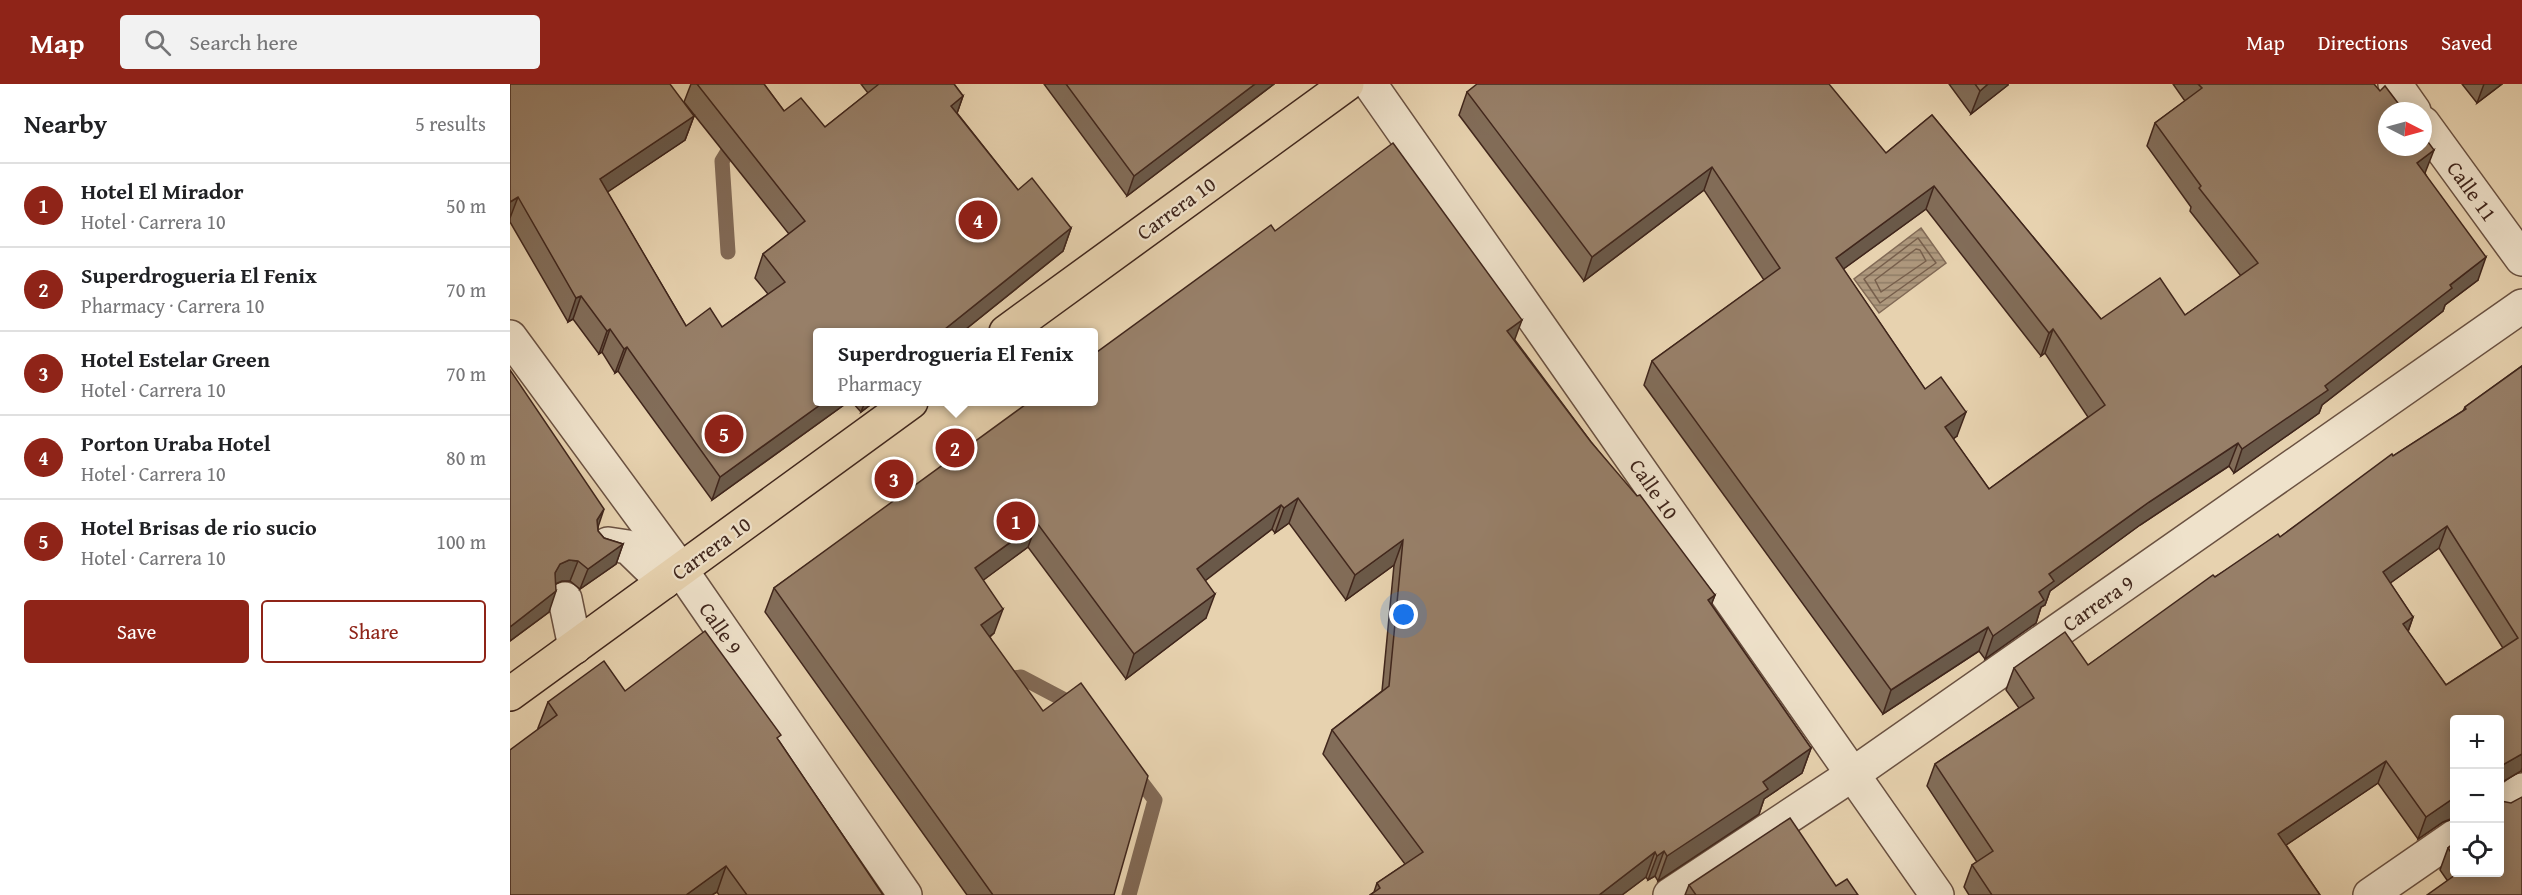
<!DOCTYPE html>
<meta charset="utf-8">
<style>
:root{--surface:#fff;--page:#f2f2f2;--text:#202124;--muted:#757577;--line:#e0e0e0;--accent:#8f2418}
body{margin:0;font-family:"Gentium Book Plus",serif;background:var(--page);color:var(--text)}
.controls{position:absolute;right:18px;bottom:18px;display:grid;overflow:hidden;border-radius:6px;box-shadow:0 3px 15px #0003}
.controls button{width:54px;height:54px;display:grid;place-items:center;padding:0;border:0;border-bottom:2px solid var(--line);background:var(--surface);color:var(--text);font:30px sans-serif}
.compass{position:absolute;left:1868px;top:18px;width:54px;height:54px;border-radius:50%;background:var(--surface);box-shadow:0 3px 15px #0003;rotate:96deg}
.you{position:absolute;left:894px;top:531px;width:21px;height:21px;margin:-15px;border:4px solid #fff;border-radius:50%;background:#1a73e8;box-shadow:0 0 0 9px #1a73e833}
.badge{display:grid;place-items:center;width:39px;height:39px;border-radius:50%;background:var(--accent);color:#fff;font-size:20px;font-weight:700}
.pin{position:absolute;translate:-50% -50%;border:3px solid #fff;box-shadow:0 2px 6px #0006}
.popup{position:absolute;left:303px;top:244px;width:285px;height:78px;box-sizing:border-box;display:grid;place-content:center;border-radius:6px;background:var(--surface);filter:drop-shadow(0 2px 4px #0005);font-size:20px;white-space:nowrap;color:var(--muted)}
.popup b{font-size:22px;color:var(--text)}
.popup::after{content:'';position:absolute;left:50%;top:100%;margin-left:-12px;border:12px solid transparent;border-top-color:var(--surface)}
.list{margin:0;padding:0;list-style:none}
h2{display:flex;justify-content:space-between;align-items:center;height:78px;margin:0;padding:0 24px;font-size:26px}
h2 small{font-size:20px;font-weight:400;color:var(--muted)}
.list li{display:grid;grid-template-columns:39px 1fr auto;gap:18px;align-items:center;box-sizing:border-box;height:84px;padding:0 24px;border-top:2px solid var(--line)}
.list b{display:block;font-size:22px;white-space:nowrap}
.list p{margin:0;font-size:20px;white-space:nowrap;color:var(--muted)}
.list em{font-size:20px;font-style:normal;color:var(--muted)}
.actions{display:flex;gap:12px;padding:18px 24px}
.actions a{flex:1;padding:14px 0;border:2px solid var(--accent);border-radius:6px;text-align:center;font-size:21px;color:var(--accent)}
.actions .main{background:var(--accent);color:#fff}
.icon{flex:none;width:33px;height:33px;fill:none;stroke:currentColor;stroke-width:2;stroke-linecap:round;stroke-linejoin:round}
.map{position:relative;flex:none;width:2012px;height:811px;overflow:hidden}
header{display:flex;align-items:center;gap:36px;box-sizing:border-box;height:84px;padding:0 30px;background:var(--accent);color:#fff}
header strong{font-size:28px}
nav{display:flex;gap:33px;margin-inline-start:auto;font-size:21px}
.search{width:420px;height:54px;background:var(--page);display:flex;align-items:center;gap:15px;box-sizing:border-box;padding:0 21px;border-radius:6px;color:var(--muted);font-size:22px}
main{display:flex}
aside{flex:1;background:var(--surface)}
.map>svg:first-child{display:block}
.water{fill:url(#water-rules);stroke:#826a56;stroke-width:1.5}
.lines{fill:none;stroke-linecap:round;stroke-linejoin:round}
.shore{stroke:#775f4c;stroke-width:1.5}
.stream{stroke:#826a56;stroke-width:15}
.minor-casing{stroke:#6a5141;stroke-width:36}
.major-casing{stroke:#40261c;stroke-width:36}
.minor{stroke:#efe2cb;stroke-width:33}
.major{stroke:#e7d2af;stroke-width:33}
.wall{fill:#826d59;stroke:#40261c;stroke-width:1.5;fill-rule:evenodd}
.shaded-wall{fill:#6a5949;stroke:#40261c;stroke-width:1.5}
.building{fill:#977f68;stroke:#40261c;stroke-width:1.5;fill-rule:evenodd}
.labels{text-anchor:middle;dominant-baseline:central;stroke-width:4.5;stroke-linejoin:round;paint-order:stroke}
.street-label{font-size:21px;fill:#40261c;stroke:#efe2cb}
</style>
<header>
<strong>Map</strong>
<div class="search"><svg class="icon" aria-label="search" viewBox="0 0 24 24"><circle cx="10" cy="10" r="6"/><path d="M15 15l6 6"/></svg>Search here</div>
<nav><a>Map</a><a>Directions</a><a>Saved</a></nav>
</header>
<main>
<aside>
<h2>Nearby<small>5 results</small></h2>
<ul class="list">
<li><span class="badge">1</span><div><b>Hotel El Mirador</b><p>Hotel · Carrera 10</p></div><em>50 m</em></li>
<li><span class="badge">2</span><div><b>Superdrogueria El Fenix</b><p>Pharmacy · Carrera 10</p></div><em>70 m</em></li>
<li><span class="badge">3</span><div><b>Hotel Estelar Green</b><p>Hotel · Carrera 10</p></div><em>70 m</em></li>
<li><span class="badge">4</span><div><b>Porton Uraba Hotel</b><p>Hotel · Carrera 10</p></div><em>80 m</em></li>
<li><span class="badge">5</span><div><b>Hotel Brisas de rio sucio</b><p>Hotel · Carrera 10</p></div><em>100 m</em></li>
</ul>
<div class="actions"><a class="main">Save</a><a>Share</a></div>
</aside>
<div class="map">
<svg width="2012" height="811" viewBox="0 0 2012 811">
<defs>
<pattern id="water-rules" width="6" height="5" patternUnits="userSpaceOnUse" patternTransform="scale(1.5)"><rect width="6" height="5" fill="#ae987d"/><path d="M0 2.5h6" fill="none" stroke="#8f7c66"/></pattern>
</defs>
<rect width="100%" height="100%" fill="#e7d2af"/>
<filter id="stains"><feTurbulence type="fractalNoise" baseFrequency=".00333" numOctaves="4"/><feColorMatrix values="0 0 0 0 .2 0 0 0 0 .09 0 0 0 0 .02 0 0 0 .5 -.17"/></filter>
<radialGradient id="worn" r=".72"><stop offset=".6" stop-color="#630" stop-opacity="0"/><stop offset="1" stop-color="#630" stop-opacity=".3"/></radialGradient>
<path class="water" d="M1411,144l25,35 -67,50 -25,-34z"/>
<g class="lines">
<g class="shore">
<path d="M1408,154l18,25 -56,40 -16,-24z"/>
<path d="M1406,165l4,1 6,11 -45,31 -6,-12z"/>
</g>
<g class="stream">
<path d="M218,168l-6,-91 14,-23"/>
<path d="M490,596l21,-3 55,29"/>
<path d="M619,811l26,-95 -22,-29"/>
</g>
<defs>
<g id="minor">
<path d="M860,0l567,811"/>
<path d="M1885,0l19,27"/>
<path d="M1913,39l99,136"/>
<path d="M0,253l171,233 224,325"/>
<path d="M98,460l20,3 36,35"/>
<path d="M55,515l10,48"/>
<path d="M1990,722l22,-16"/>
<path d="M1160,811l183,-121 669,-468"/>
<path d="M1860,811l84,-58"/>
</g>
<g id="major">
<path d="M496,248l341,-248"/>
<path d="M0,610l401,-292"/>
</g>
</defs>
<use href="#minor" class="minor-casing"/>
<use href="#major" class="major-casing"/>
<use href="#minor" class="minor"/>
<use href="#major" class="major"/>
</g>
<g class="wall">
<path d="M0,0l184,32 -9,24 -78,52 79,134 36,1 46,-33 -13,-16 8,-24 26,-20 -105,-132 7,-18h73l20,27 41,16 43,-34 -7,-9h93l9,12 -6,17 61,77 53,38 -8,23 -102,82h-144v69h31l-136,98 -94,-129 -3,2 -13,-21 -3,2 -26,-35 -5,3 -58,-100z"/>
<path d="M534,0h230l-147,112z"/>
<path d="M1439,0h59v1l-37,29z"/>
<path d="M1663,0h201l51,89 53,107 -33,25 -2,6 -121,94 -3,8 -85,60 -5,-7 -89,59 -90,66 -5,14 -4,2 -5,16 -51,36 -6,-8 -96,63 -239,-329 8,-24 112,-81 -60,-90 -120,91 -125,-166 8,-23 419,61 46,-38 169,204 84,-4 56,-39 -51,-65 1,-4 -44,-61 8,-23 30,-22zM1416,125l115,147 4,-3 43,64 -99,72 -36,-50 4,-3 -114,-167z"/>
<path d="M1952,0h40l-25,19z"/>
<path d="M765,147l240,109 76,102 124,153 -4,9 100,144 -9,25 -38,26 -5,15 -101,67 -3,-5 -7,4 -2,-3 -24,18h-252l4,-3 3,-9 28,-19 -82,-110 9,-24 50,-39 12,-126 -48,35 -57,-77 -14,10 -3,-4 -67,51 1,38 -80,61 -98,-132 -45,33 11,53 -4,4 124,258h-147l-202,-283 9,-24z"/>
<path d="M2012,282v406l-1,-1 -22,13v-64h-45v99l-11,3 -25,17 -40,-56 -92,62 34,50h-351l-5,-8 8,-22 5,-3 -50,-76 8,-22 84,-56 -13,-18 8,-22 74,-3 127,-88 65,-40 113,-81 70,-45 2,-4zM1929,464l64,100 -57,37 -38,-53 5,-15 -23,-34z"/>
<path d="M342,318h22l-13,10z"/>
<path d="M88,443v4l6,7 19,6 -7,20 -36,25 -10,-8h-8l-7,3 -6,28 -39,29z"/>
<path d="M115,607l154,50 104,154h-164l-2,-3 -5,3h-202l28,-167 10,-26z"/>
<path d="M1991,717l21,94 -75,-15 -7,-10 8,-22 6,-5v30h45z"/>
<path d="M1179,801l147,1 22,9h-173z"/>
</g>
<g class="shaded-wall">
<path d="M745,0h19l-147,112 7,-20z"/>
<path d="M1478,0h20v1l-37,29 9,-23z"/>
<path d="M1974,0h18l-25,19z"/>
<path d="M453,12l-8,23 -4,-13z"/>
<path d="M184,32l-9,24 -94,63 9,-24z"/>
<path d="M1924,66l-9,23 -17,13 9,-23z"/>
<path d="M1202,83l-8,23 -120,91 8,-24z"/>
<path d="M1424,102l-8,23 -99,72 9,-23z"/>
<path d="M8,113l-8,21v-16z"/>
<path d="M561,144l-8,23 -102,82h-21z"/>
<path d="M1976,173l-8,23 -33,25 -2,6 -121,94 -3,8 -85,60 8,-24z"/>
<path d="M71,212l-8,23 -5,3 8,-24z"/>
<path d="M1012,236l-9,24 -6,-13z"/>
<path d="M100,245l-8,23 -3,2 8,-23z"/>
<path d="M1543,245l-8,24 -4,3 8,-23z"/>
<path d="M117,263l-9,24 -3,2 9,-24z"/>
<path d="M314,318h24l-136,98 8,-23z"/>
<path d="M355,318h9l-13,10z"/>
<path d="M1456,328l-9,24 -21,15 9,-24z"/>
<path d="M1728,359l-9,23 -89,59 -90,66 -5,14 -4,2 -5,16 -51,36 8,-23 46,-44 10,-18 100,-72z"/>
<path d="M788,414l-9,25 -14,10 9,-25z"/>
<path d="M771,421l-9,24 -84,65 9,-25z"/>
<path d="M94,425l-7,21v-10z"/>
<path d="M527,439l-9,24 -62,46 9,-25z"/>
<path d="M1937,442l-8,22 -64,46 8,-22z"/>
<path d="M893,456l-9,25 -48,35 9,-25z"/>
<path d="M113,460l-7,20 -36,25 8,-20z"/>
<path d="M59,476l9,1 -8,20h-8l-9,4 2,-12 5,-9z"/>
<path d="M46,507l-7,21 -39,29v-14z"/>
<path d="M705,510l-9,24 -80,61 8,-25z"/>
<path d="M1205,511l-9,24 2,-19z"/>
<path d="M493,525l-9,24 -22,16 9,-24z"/>
<path d="M1903,533l-8,22 -2,-15z"/>
<path d="M1478,543l-9,24 -96,63 8,-24z"/>
<path d="M1301,664l-9,25 -38,26 -5,15 -101,67 9,-25 96,-74z"/>
<path d="M2012,670v14l-1,3 -22,13v-17z"/>
<path d="M1876,677l-8,22 -108,73 8,-22z"/>
<path d="M1944,715v15l-1,4 -10,4 -25,17 8,-22 25,-17z"/>
<path d="M1154,767l-9,25 -7,4 9,-24z"/>
<path d="M1145,768l-9,25 -24,18h-23z"/>
<path d="M216,782l-9,26 -5,3h-26z"/>
</g>
<g class="building">
<path d="M0,0h160l24,32 -94,63 86,147 24,-18 12,19 63,-45 -22,-28 42,-33 -108,-137h67l20,27 17,-13 24,29 54,-43h75l9,12 -12,10 67,84 14,-12 39,50 -131,105h-123v69h7l-104,75 -93,-130 -3,2 -14,-20 -3,2 -26,-35 -5,2 -58,-101 -8,5z"/>
<path d="M556,0h189l-121,92z"/>
<path d="M967,0h352l57,69 46,-38 169,204 59,-41 25,37 73,-52 -59,-75 2,-2 -46,-63 47,-35 -4,-4h176l6,7 5,-5 19,25h-17v36h36v-12l11,15 -17,13 69,94 -36,28 2,3 -127,98 3,4 -86,59 -4,-6 -89,59 -100,72 5,7 -15,11 5,8 -51,36 -5,-9 -97,63 -239,-329 128,-93 -68,-101 -120,90 -125,-165zM1424,102l115,147 4,-4 52,76 -116,84 -44,-62 21,-15 -25,-35 -16,12 -89,-131z"/>
<path d="M1465,0h13l-8,7z"/>
<path d="M883,59l129,177 -15,11 84,111 46,54 3,-1 75,100 -7,5 103,148 -48,34 5,7 -101,67 -3,-5 -7,5 -2,-4 -56,43h-229l10,-7 -3,-5 46,-31 -91,-122 57,-44 14,-146 -48,35 -57,-77 -14,10 -3,-3 -84,64 18,25 -81,60 -97,-131 -62,45 28,41 -22,16 62,86 38,-28 67,93 -34,119h-121l-219,-307 255,-186h64v-47l178,-130 4,6z"/>
<path d="M2012,282v388l-23,13v-47h-45v79l-3,1 -25,17 -40,-56 -108,73 42,61h-328l-20,-30 21,-14 -58,-87 99,-66 -20,-30 51,-36 23,33 125,-90 2,2 63,-43 2,3 112,-83 1,2 73,-47 -1,-2zM1937,442l71,112 -72,47 -43,-61 10,-7 -30,-45z"/>
<path d="M0,286l94,139 -7,11 1,11 6,7 19,6 -35,25 -10,-8 -9,-1 -9,4 -5,9 1,18 -46,36z"/>
<path d="M195,547l76,104 -4,3 106,157h-136l-21,-29 -40,29h-176v-145l47,-35 -9,-13 56,-41 21,30z"/>
<path d="M2012,713v98h-95l31,-22h41v-73l2,1 10,2z"/>
<path d="M1280,734l46,68 11,-7 11,16h-162l-7,-10z"/>
<path d="M1944,759v14l-6,-9z"/>
</g>
<g class="labels">
<g class="street-label">
<text transform="translate(1962 107) rotate(54)">Calle 11</text>
<text transform="translate(666 124) rotate(-36)">Carrera 10</text>
<text transform="translate(1144 405) rotate(55)">Calle 10</text>
<text transform="translate(201 464) rotate(-36)">Carrera 10</text>
<text transform="translate(1588 519) rotate(-35)">Carrera 9</text>
<text transform="translate(211 544) rotate(55)">Calle 9</text>
</g>
</g>
<rect width="100%" height="100%" filter="url(#stains)"/>
<rect width="100%" height="100%" fill="url(#worn)"/>
</svg>
<div class="controls">
<button>+</button>
<button>−</button>
<button><svg class="icon" aria-label="locate" viewBox="0 0 24 24"><circle cx="12" cy="12" r="6"/><path d="M12 2v4M12 18v4M2 12h4M18 12h4"/></svg></button>
</div>
<svg class="compass" viewBox="-18 -18 36 36"><path d="M0-13l5 13h-10z" fill="#e53935"/><path d="M0 13l5-13h-10z" fill="#757577"/></svg>
<div class="you"></div>
<div class="pin badge" style="left:506px;top:437px">1</div>
<div class="pin badge" style="left:445px;top:364px">2</div>
<div class="popup"><b>Superdrogueria El Fenix</b>Pharmacy</div>
<div class="pin badge" style="left:384px;top:395px">3</div>
<div class="pin badge" style="left:468px;top:136px">4</div>
<div class="pin badge" style="left:214px;top:350px">5</div>
</div>
</main>
